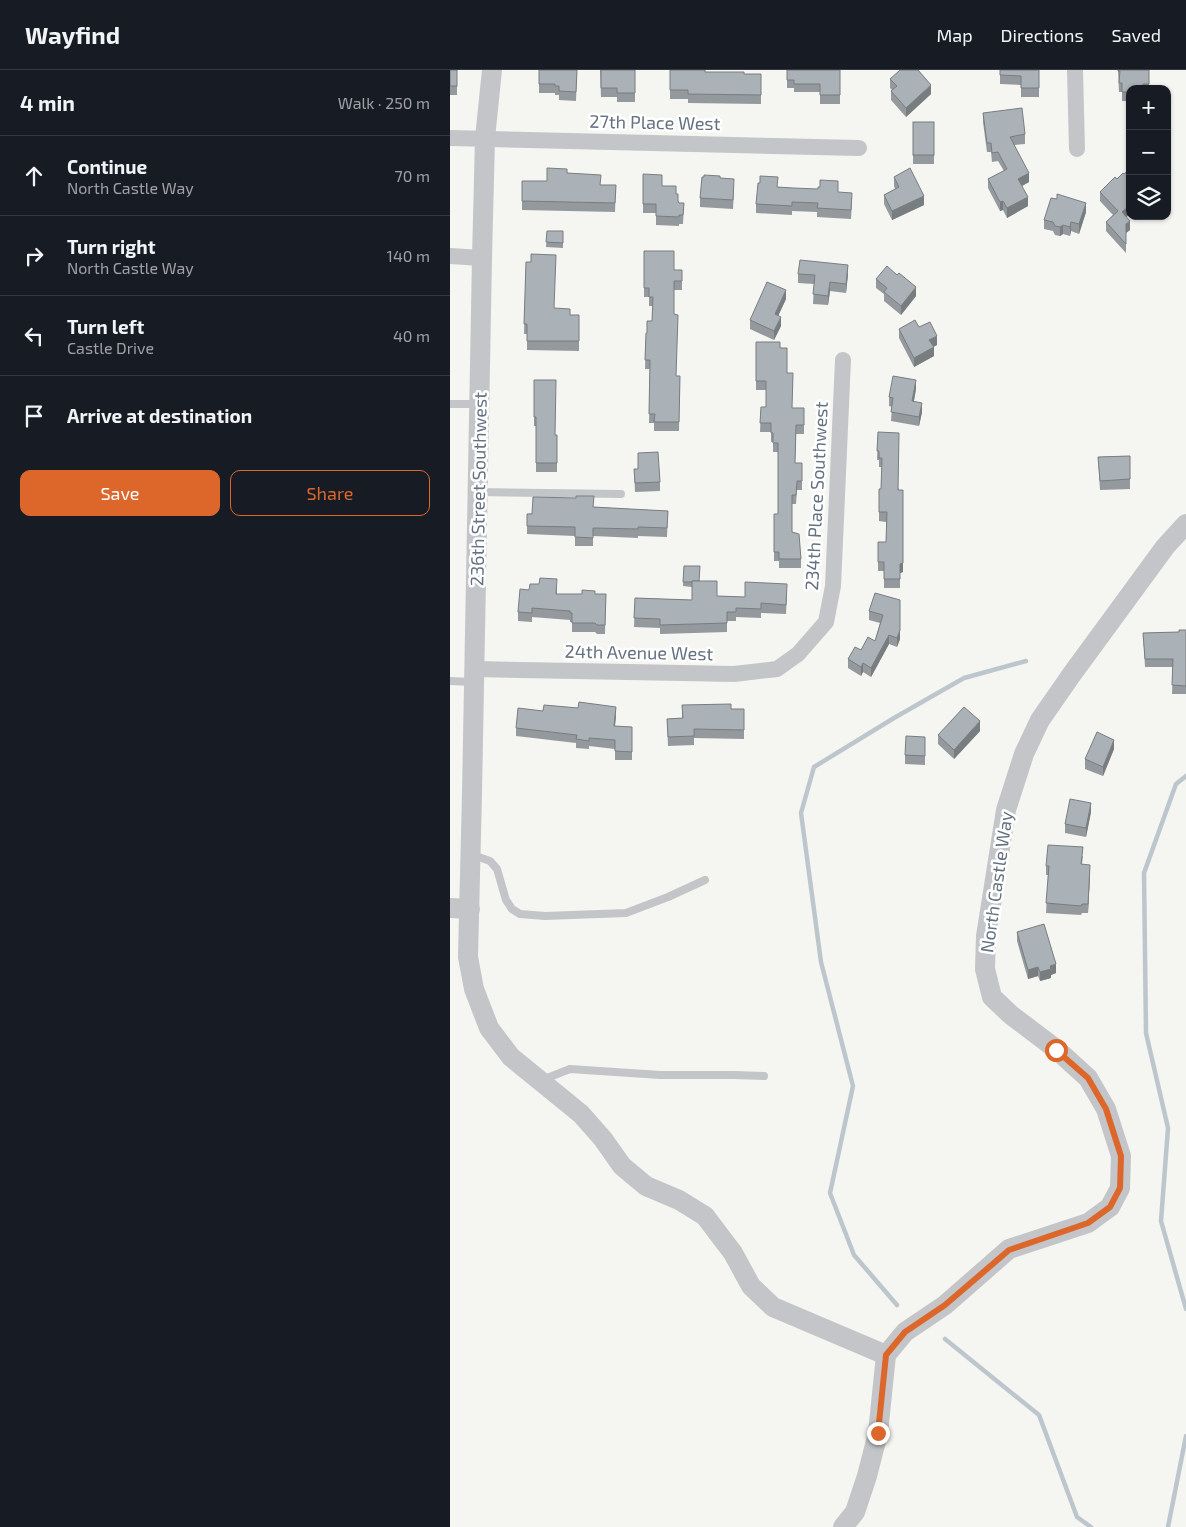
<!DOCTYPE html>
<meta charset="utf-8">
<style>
:root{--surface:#171b24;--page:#20242c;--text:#f1f3f6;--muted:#9ea1a6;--line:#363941;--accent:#dd672a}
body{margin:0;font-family:"Exo 2",sans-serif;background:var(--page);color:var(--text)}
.controls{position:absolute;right:15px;top:15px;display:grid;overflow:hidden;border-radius:10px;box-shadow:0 1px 4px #0004}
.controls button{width:45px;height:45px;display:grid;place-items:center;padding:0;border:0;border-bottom:1px solid var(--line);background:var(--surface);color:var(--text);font:25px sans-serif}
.stop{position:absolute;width:15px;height:15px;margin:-11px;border:4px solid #dd672a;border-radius:50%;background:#fff}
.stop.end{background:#dd672a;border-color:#fff;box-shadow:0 1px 5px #0008}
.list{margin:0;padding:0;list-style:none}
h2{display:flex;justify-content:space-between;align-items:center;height:65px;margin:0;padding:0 20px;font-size:21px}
h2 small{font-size:16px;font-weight:400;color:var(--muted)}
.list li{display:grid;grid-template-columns:32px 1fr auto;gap:15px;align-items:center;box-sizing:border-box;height:80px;padding:0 20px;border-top:1px solid var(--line)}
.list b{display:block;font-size:19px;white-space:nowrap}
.list p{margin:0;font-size:16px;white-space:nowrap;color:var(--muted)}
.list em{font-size:16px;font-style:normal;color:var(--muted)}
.actions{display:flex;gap:10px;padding:15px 20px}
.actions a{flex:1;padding:11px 0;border:1px solid var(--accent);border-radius:10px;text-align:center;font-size:18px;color:var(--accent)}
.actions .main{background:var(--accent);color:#fff}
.icon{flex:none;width:28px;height:28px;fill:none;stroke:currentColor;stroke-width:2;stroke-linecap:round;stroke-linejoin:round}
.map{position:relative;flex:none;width:736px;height:1457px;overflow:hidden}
header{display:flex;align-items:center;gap:30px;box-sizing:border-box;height:70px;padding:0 25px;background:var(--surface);border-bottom:1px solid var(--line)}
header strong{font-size:24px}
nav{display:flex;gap:28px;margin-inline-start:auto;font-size:18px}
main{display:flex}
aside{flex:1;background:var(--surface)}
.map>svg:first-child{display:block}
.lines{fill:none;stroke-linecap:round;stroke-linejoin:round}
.stream{stroke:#bec6cd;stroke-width:4.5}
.service{stroke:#c3c5c9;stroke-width:8}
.minor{stroke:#c3c5c9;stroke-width:16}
.tertiary{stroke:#c3c5c9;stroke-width:20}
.wall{fill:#93999d}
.shaded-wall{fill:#787d80}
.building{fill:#abb2b7;stroke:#787d80}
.route{stroke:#dd672a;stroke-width:6}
.labels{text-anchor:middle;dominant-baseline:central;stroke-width:5;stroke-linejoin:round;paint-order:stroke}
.street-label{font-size:18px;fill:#657282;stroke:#fff}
</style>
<header>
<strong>Wayfind</strong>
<nav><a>Map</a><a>Directions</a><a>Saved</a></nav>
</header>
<main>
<aside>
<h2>4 min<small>Walk · 250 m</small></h2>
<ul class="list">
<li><svg class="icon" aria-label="ahead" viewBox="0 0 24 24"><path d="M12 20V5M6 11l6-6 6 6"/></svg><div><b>Continue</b><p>North Castle Way</p></div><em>70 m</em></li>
<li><svg class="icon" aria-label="right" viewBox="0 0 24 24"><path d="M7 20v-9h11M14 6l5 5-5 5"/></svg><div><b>Turn right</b><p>North Castle Way</p></div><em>140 m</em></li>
<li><svg class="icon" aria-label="left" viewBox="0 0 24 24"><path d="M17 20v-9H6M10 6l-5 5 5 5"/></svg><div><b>Turn left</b><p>Castle Drive</p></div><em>40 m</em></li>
<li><svg class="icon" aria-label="arrive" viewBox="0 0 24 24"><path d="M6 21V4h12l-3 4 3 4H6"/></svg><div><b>Arrive at destination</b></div></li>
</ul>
<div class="actions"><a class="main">Save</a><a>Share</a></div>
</aside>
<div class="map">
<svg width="736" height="1457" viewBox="0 0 736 1457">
<rect width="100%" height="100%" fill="#f5f5f1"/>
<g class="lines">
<g class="stream">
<path d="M736,706l-10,8 -32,89 2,160 22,95 -7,93 25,88"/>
<path d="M447,1235l-43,-50 -24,-62 23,-107 -32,-124 -20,-149 13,-46 80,-49 70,-40 62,-17"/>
<path d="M495,1269l94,76 38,102 14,10"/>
<path d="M718,1457l18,-91"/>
</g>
<g class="service">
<path d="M0,334h29"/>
<path d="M28,422l143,2"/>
<path d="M0,611l22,1"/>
<path d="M23,785l17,6 7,8 9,31 6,9 8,5 25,2 81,-3 42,-16 37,-17"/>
<path d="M92,1010l28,-11 90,6h74l30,1"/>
</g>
<g class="minor">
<path d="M625,0l2,79"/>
<path d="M0,68l409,10"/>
<path d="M0,186l32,2"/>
<path d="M25,599l259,5 43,-5 21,-15 28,-32 7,-36 10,-226"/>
</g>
<g class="tertiary">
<path d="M42,0l-7,68 -3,120 -10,535 -4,164 6,32 15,39 22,29 70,57 22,25 19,27 24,20 33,14 26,16 28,37 18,33 22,21 113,48"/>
<path d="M0,838l20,1"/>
<path d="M436,1285l19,-23 40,-27 64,-56 79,-26 22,-16 10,-19 1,-32 -15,-47 -18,-31 -32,-29 -45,-34 -19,-18 -7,-28 1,-33 20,-126 18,-56 16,-34 32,-46 93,-127 21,-23"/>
<path d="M393,1457l12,-15 12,-36 11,-43 8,-78"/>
</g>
</g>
<g class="wall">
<rect x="0" y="0" width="7" height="25"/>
<path d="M89,0h38l-1,31 -17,-1v-5h-4v-2h-16z"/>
<path d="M150,0h35v32h-18v-5h-16z"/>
<path d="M220,0l74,4h17v30l-73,-1v-4h-18z"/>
<path d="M337,0h53v34h-20v-12h-26v-4h-7z"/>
<path d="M550,0h39v27h-18v-12l-21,-1z"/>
<path d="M668,0h31v19h-19v12h-8v-9h-3z"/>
<path d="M440,9l41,15 -25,23 -15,-17v-9l1,-1 -2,-2z"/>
<path d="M533,43l42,21v10l-11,1 15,37 -7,4 6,20 -21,12 -4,-8 -3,1 -12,-23v-9l16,-8 -6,-10 -6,1 -1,-10h-4l-4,-30z"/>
<rect x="463" y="52" width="21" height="42"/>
<path d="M117,103l33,12h16l-1,27 -93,-2v-29h25z"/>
<path d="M193,104l33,20 3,9h5l-1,21h-4v2l-23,-1v-12h-13z"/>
<path d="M444,107l30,28 -32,15 -8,-16v-9l11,-6 -1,-3z"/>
<path d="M270,108l14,10 -1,21 -33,-2v-9z"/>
<path d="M328,117l60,5 14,10 -1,17 -34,-2v-5l-25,-1v4l-36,-2v-9z"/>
<path d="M650,122l26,25 4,13 -4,3v20l-20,-22v-9l7,-7 -13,-14z"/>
<path d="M636,142l-7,22 -8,-3 -1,5 -7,-2 -3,2 -5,-1 -2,-4 -9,-2v-9z"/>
<path d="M97,161h16v17l-17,-1z"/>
<path d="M194,181l30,19h8v20h-8v24l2,62h4l-1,55h-25v-8h-5l1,-54h-5l1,-36h1l5,-12 1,-15h-4v-9h-5z"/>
<path d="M76,192l28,46 16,7h9v36l-52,-1v-16h-3z"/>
<path d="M348,204h50l-2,19 -16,-2 -2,14 -15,-1 1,-20 -16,-1z"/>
<path d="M426,209l40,17 -15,19 -17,-14v-7l-8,-6z"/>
<path d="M336,229l-8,16 3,11 -7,14 -24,-11v-9z"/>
<path d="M469,257l18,18 -4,2 1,9 -20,11 -15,-29v-9z"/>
<path d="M306,272l24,6 7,25 5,35h12v26h-8l-1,29h7v27h-5l-1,14h-4v28l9,27v9h-22v-7h-5v-47h4v-62h-5v-10h-2v-10h-11l1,-25h5v-17h-10z"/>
<path d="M84,310l21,55h2v37h-21v-46h-2z"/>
<path d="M466,319l-2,12 8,11 -3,14 -28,-5 1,-14 -3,-1v-9z"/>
<path d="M428,362l21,58 4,82 -3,1v15h-16v-17h-6v-29h8v-20l-7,-1v-32h2l1,-22h-3v-7h-2z"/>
<path d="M188,383l22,29v9l-25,1 -1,-23h4z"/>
<path d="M680,386v33l-30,1 -2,-33z"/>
<path d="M144,437l74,4 -1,26 -29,-1v2l-45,-2v10h-18v-10l-48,-2v-20z"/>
<path d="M234,496l33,30 28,1 42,-4 -1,21 -25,-1v5l-25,-1v4h-9v11l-67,2v-6l-26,-1 1,-29 57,2v-13l-9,-1z"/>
<path d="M107,518v6h49l-1,40h-8l-2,-2h-23v-10h-2v-2l-38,-3v5l-14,-1v-9l11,-22z"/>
<path d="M450,530v39l-3,8 -8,-3 -18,33 -8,-5 -2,4 -13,-8v-9l27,-18 5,-18 -11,-3v-9z"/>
<path d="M736,560v64h-14l1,-27h-28l-2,-34 36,-1z"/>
<path d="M232,635l49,4h13v30l-50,-1v7l-26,1 -1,-27 15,-1z"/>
<path d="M93,641l73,4 -1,11 17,1v33h-17v-11l-26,-3v3l-13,-1v-5l-60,-7v-8z"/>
<path d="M530,661l-26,28 -16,-15v-9z"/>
<path d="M475,676v19l-20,-1v-9z"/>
<path d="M664,679l-11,27 -18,-7v-10z"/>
<path d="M641,742l-5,25 -21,-4v-9z"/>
<path d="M633,786l-1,8 8,10 -2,39h-6l-1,2 -35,-2 2,-38h-2v-9z"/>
<path d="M567,862l39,41 -5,2v3l-11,3 -2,-5 -10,3 -11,-38z"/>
</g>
<g class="shaded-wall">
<path d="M481,15v9l-25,23v-9z"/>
<path d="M579,103v9l-11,6v-9z"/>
<path d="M474,126v9l-32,15v-9z"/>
<path d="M578,127v9l-21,12v-10z"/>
<path d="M553,131v9l-3,1v-9z"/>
<path d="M636,133v9l-7,22v-10z"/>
<path d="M680,135v9l-8,7v-9z"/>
<path d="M680,151v9l-4,3v20v-29z"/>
<path d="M621,152v9l-1,5v-9z"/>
<path d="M613,155v9l-3,2v-9z"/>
<path d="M398,195v9l-2,19v-9z"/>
<path d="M380,212v9l-2,14v-9z"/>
<path d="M466,217v9l-15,19v-9z"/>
<path d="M336,220v9l-11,24v-9z"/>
<path d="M331,247v9l-7,14v-9z"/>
<path d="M487,266v9l-8,4v-9z"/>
<path d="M484,277v9l-20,11v-9z"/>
<path d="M466,310v9l-4,21v-9z"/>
<path d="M472,333v9l-3,14v-9z"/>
<path d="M453,420v82l-3,1v-9z"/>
<path d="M450,560v9l-3,8v-9z"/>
<path d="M439,565v9l-18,33v-9z"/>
<path d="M413,593v9l-2,4v-9z"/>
<path d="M166,637v8l-2,20v-9z"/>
<path d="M530,651v10l-26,28v-9z"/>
<path d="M664,670v9l-11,27v-9z"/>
<path d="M641,733v9l-5,25v-9z"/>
<path d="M640,795v9l-2,39v-9z"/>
<path d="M606,894v9l-5,2v3l-11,3v-9l10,-6z"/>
<path d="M588,897v9l-10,3v-9z"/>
</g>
<g class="building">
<rect x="0" y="0" width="7" height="16"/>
<path d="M89,0h38l-1,22 -17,-1v-5h-4v-2h-16z"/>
<path d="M151,0h34v23h-18v-5h-16z"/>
<path d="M220,0h35v2h39v2h17v21l-73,-1v-4h-18z"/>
<path d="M337,0h53v25h-20v-11h-26v-4h-7z"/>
<path d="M450,0h18l13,15 -25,23 -15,-17 6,-5 -7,-7z"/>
<path d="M550,0h39v18h-18v-12l-21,-1z"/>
<path d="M668,0h31v14h-6v5h-13v3h-8v-9h-3l1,-12h-2z"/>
<path d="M572,38l3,26 -15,3 19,36 -11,6 10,18 -21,11 -4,-7 -3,1 -12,-23 19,-10 -9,-17 -6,1 -1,-10h-4l-4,-30z"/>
<rect x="463" y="52" width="21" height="33"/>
<path d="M97,98l20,1v4l34,2 -1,10h16l-1,18 -93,-2v-20h25z"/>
<path d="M460,98l14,28 -32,15 -8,-16 15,-8 -5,-10z"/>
<path d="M680,99v36l-8,7 8,9 -4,3v20l-20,-22 12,-11 -18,-19 15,-15 2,2 6,-6 1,1z"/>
<path d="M193,104l19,1v11h14v8h2v7l1,2h5l-1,12h-4v2l-23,-1v-12h-13z"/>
<path d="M254,105l16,1v2l14,1 -1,21 -33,-2 2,-21h2z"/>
<path d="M310,106l18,1 -1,10 16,1 25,1v-2h2v-7l18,1v11l14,1 -1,17 -34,-2 1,-5 -26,-1v4l-36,-2 2,-21h2z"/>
<path d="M607,124l29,9 -7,21 -8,-2 -1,5 -7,-2 -3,2 -5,-1 -2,-4 -9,-2 7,-22 6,1z"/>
<path d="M97,161h16v12l-17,-1z"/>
<path d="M194,181h30v19h8v11h-8v33l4,1 -2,61h4l-1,46h-25l1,-8h-6l1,-54h-5l1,-27h1v-12h5l1,-24h-4v-9h-5z"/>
<path d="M81,184l25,1 -2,53 16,1v6h9v26h-52v-17h-3l2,-62h5z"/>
<path d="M350,190l48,5 -2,19 -16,-2 -2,14 -15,-2 2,-19 -17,-1z"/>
<path d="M437,196l10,9 2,-2 17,14 -15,19 -17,-14 3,-4 -11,-9z"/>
<path d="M317,212l19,8 -11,24 6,3 -7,14 -24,-11z"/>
<path d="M465,250l4,7 11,-5 7,14 -8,4 5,7 -20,11 -15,-29z"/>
<path d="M306,272h24v6h7v25h6l-1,35h12v17h-8l-1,38h7v18h-5l-1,14h-4v37l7,2 2,25h-22v-7h-5v-38h4v-71h-5v-10h-2v-10h-11l1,-16h5v-26h-10z"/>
<path d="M443,306l23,4 -4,21 10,2 -3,14 -28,-5 2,-14 -4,-1z"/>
<path d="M84,310h22l-1,55h2v28h-21v-46h-2z"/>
<path d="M428,362l21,1 -1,57h5v73l-3,1v15h-16v-17h-6v-20h8l1,-30h-8v-23h2l1,-31h-3v-7h-2z"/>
<path d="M208,382l2,30 -25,1 -1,-14h4v-16z"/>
<path d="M680,386v23l-30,2 -2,-24z"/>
<path d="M126,426h18l-1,11 75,4 -1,17 -29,-1v2l-45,-1v10l-18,-1v-10l-48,-1v-12h5l1,-17 43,1z"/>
<path d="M234,496h16l-1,15h-7v1h-9z"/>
<path d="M90,508l17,1 -1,15h26v-4l13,1v3h11l-1,31h-8l-2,-2h-23v-10h-2v-2l-38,-3v5l-14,-1 2,-23 9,1 1,-6h9z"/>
<path d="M242,511h25v15l28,1v-15l42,2 -1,21 -25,-2v6l-25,-1v4h-9v11l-67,2v-6l-26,-1 1,-20 57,2z"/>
<path d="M425,523l25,7v30l-3,8 -8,-3 -18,33 -8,-5 -2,4 -13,-8 7,-12 6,3 7,-13 7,4 8,-26 -14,-4z"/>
<path d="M729,560h7v56l-14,-1 1,-26h-28l-2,-26 36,-1z"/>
<path d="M129,632l37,5 -2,19 18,1v25l-17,-1v-11l-26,-2v3l-13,-2 1,-4 -61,-7 2,-20 25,3 1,-6 34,3z"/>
<path d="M281,634v5h13v21l-50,-1v7l-26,1 -1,-18 16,-1 -1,-13z"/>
<path d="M514,637l16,14 -26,29 -16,-15z"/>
<path d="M647,662l17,8 -11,27 -18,-8z"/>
<path d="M456,666l19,1v19l-20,-1z"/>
<path d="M620,729l21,4 -5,25 -21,-4z"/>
<path d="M598,775l35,2 -2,17 9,1 -2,39h-6l-1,2 -35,-3 3,-37h-3z"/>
<path d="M594,854l12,40 -6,2 1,3 -11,3 -2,-5 -10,3 -11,-38z"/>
</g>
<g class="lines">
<path class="route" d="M428,1363l8,-78 19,-23 40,-27 64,-55 79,-27 22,-16 10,-19 1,-32 -15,-47 -18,-31 -32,-28"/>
</g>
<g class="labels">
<g class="street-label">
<text transform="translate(205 52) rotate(1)">27th Place West</text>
<text transform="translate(28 419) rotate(-89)">236th Street Southwest</text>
<text transform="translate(366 426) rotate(-87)">234th Place Southwest</text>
<text transform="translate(189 582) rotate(1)">24th Avenue West</text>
<text transform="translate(546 812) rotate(-82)">North Castle Way</text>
</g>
</g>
</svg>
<div class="controls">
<button>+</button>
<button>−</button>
<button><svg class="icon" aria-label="layers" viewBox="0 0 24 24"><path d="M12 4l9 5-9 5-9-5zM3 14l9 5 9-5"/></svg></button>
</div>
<div class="stop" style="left:606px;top:980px"></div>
<div class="stop end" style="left:428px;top:1363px"></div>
</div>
</main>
